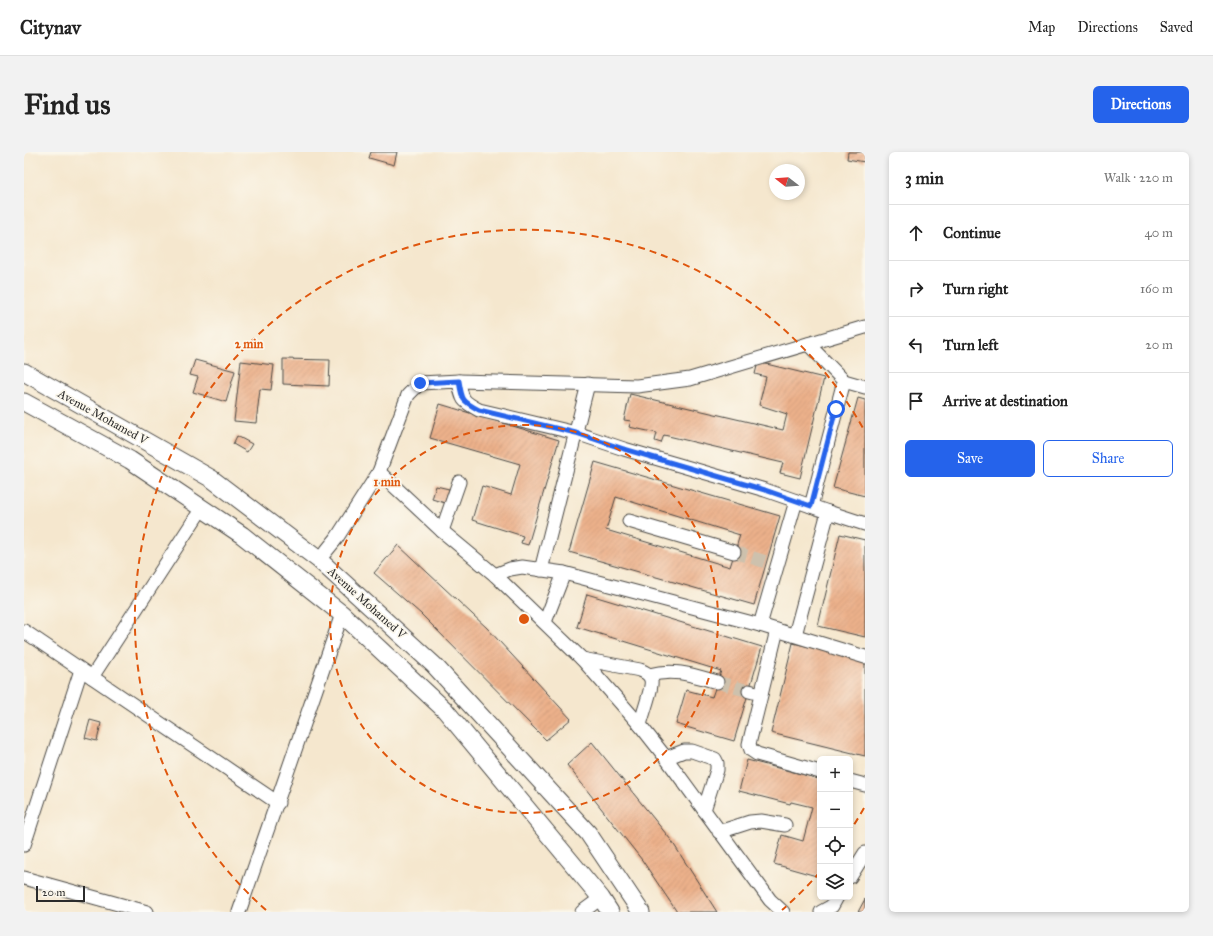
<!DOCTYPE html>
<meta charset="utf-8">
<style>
:root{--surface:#fff;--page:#f2f2f2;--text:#222;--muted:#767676;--line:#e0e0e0;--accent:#2563eb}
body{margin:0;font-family:"IM FELL Great Primer",serif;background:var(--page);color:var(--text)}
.controls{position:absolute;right:12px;bottom:12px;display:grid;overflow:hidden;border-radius:6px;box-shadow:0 2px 6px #0003}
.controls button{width:36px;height:36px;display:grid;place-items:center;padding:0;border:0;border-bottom:1px solid var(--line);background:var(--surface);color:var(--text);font:20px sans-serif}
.compass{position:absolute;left:745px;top:12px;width:36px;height:36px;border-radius:50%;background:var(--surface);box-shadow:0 2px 6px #0003;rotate:287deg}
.scale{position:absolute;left:12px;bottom:10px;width:49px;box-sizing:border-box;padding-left:4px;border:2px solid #2b2b2b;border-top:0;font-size:11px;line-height:14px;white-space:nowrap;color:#2b2b2b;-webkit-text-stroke:3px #fbf7ec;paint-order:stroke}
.stop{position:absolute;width:12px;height:12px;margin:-9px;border:3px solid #2563eb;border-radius:50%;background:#fff}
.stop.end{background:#2563eb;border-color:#fff;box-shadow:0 1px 4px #0008}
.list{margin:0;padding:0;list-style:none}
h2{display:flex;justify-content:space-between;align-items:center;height:52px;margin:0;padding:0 16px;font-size:17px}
h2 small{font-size:13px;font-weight:400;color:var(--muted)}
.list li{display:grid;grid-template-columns:26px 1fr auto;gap:12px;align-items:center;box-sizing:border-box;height:56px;padding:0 16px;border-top:1px solid var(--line)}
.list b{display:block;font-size:15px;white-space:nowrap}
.list em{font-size:13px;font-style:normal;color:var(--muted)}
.actions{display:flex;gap:8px;padding:12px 16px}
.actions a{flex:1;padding:9px 0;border:1px solid var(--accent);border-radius:6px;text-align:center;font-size:14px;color:var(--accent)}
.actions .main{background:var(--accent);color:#fff}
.icon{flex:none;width:22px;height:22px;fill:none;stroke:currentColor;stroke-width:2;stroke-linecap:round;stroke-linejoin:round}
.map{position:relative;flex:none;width:841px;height:760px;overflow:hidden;border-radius:6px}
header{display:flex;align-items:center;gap:24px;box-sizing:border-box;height:56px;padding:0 20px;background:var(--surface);border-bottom:1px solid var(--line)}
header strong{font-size:19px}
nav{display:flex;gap:22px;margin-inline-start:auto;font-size:14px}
.intro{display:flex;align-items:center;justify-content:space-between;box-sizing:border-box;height:96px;padding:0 24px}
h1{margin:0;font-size:28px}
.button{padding:10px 18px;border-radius:6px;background:var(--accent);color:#fff;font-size:14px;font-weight:700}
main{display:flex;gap:24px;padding:0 24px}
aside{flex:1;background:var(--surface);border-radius:6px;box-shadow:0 2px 6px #0003}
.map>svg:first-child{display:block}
.building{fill:url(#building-hatch);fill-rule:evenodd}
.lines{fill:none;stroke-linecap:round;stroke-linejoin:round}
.minor-tunnel{stroke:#cdc1ad;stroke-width:13;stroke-dasharray:13 6;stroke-linecap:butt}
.minor-casing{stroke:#494743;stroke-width:15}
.tertiary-casing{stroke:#494743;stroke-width:19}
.minor{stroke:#fff;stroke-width:13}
.tertiary{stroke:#fff;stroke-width:17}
.route{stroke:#2563eb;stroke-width:5}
.ring{fill:none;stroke:#df570e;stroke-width:2;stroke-dasharray:7 5}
.labels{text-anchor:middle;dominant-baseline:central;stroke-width:3.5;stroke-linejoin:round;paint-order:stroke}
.street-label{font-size:12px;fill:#2b2b2b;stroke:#fbf7ec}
.centre{fill:#df570e;stroke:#fbf7ec;stroke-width:2}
.ring-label{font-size:12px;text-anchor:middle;font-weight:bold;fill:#df570e;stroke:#fbf7ec;stroke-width:3.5;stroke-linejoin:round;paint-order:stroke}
</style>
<header>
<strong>Citynav</strong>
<nav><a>Map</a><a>Directions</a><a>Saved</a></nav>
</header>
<div class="intro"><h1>Find us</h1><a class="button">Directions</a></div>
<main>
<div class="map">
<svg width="841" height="760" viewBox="0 0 841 760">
<defs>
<pattern id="building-hatch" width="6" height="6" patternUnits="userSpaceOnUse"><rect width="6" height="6" fill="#ecb18b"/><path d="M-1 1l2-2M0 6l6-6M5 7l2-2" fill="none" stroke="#cb9878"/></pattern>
</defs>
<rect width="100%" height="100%" fill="#fbf7ec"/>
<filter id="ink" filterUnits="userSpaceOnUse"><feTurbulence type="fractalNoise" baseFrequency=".025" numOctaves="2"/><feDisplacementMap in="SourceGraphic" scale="8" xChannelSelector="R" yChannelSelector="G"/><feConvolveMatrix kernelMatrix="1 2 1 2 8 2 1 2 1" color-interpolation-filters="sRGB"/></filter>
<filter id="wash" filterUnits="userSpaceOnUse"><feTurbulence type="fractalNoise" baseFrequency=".012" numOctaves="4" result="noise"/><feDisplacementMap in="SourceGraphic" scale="16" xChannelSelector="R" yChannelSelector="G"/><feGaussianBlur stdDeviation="0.9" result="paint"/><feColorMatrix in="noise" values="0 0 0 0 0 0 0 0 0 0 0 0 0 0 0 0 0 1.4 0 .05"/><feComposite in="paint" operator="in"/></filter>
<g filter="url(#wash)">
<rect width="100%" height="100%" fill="#f5e7ce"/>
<g id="blocks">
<g class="building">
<path d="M347,0h26l-3,13 -25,-7z"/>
<path d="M824,0h17v10l-18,-3z"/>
<path d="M259,207l47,1 -1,26 -46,-2z"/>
<path d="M171,208l40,11 -9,31 -33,-10 5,-15 -8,-2z"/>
<path d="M217,209l33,4 -3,25 -11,-1 -4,34 -22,-2z"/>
<path d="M734,210l66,16 -24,100 -20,-5 3,-10 -119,-28 -3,8 -6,-2 2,-8 -28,-6 2,-6 -7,-1 6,-26 153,36 4,-16 -28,-9 7,-28 -11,-3z"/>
<path d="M834,246l7,2v96l-32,-8z"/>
<path d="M416,252l119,36 -31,105 -7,-2 2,-7 -51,-16 10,-34 29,9 9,-31 -90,-26z"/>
<path d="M213,284l15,8 -5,8 -14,-8z"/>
<path d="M571,310l185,54 -26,89 -185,-53zM592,345l124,38 -10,32 -124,-37z"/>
<path d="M412,334l13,3 -4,14 -13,-4z"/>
<path d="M816,382l25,6v97l-47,-11z"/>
<path d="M374,393l89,83 84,91 -25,21 -125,-126 -47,-41z"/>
<path d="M563,442l175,53 -28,94 -58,-17 10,-34 26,7 9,-26 -144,-44z"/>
<path d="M769,491l72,17v96l-94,-23z"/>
<path d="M66,568l11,3 -4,18 -12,-3z"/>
<path d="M568,590l79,98 46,72h-40l-35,-52 -75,-95z"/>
<path d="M723,608l73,19v98l-46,-13 8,-29 21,6 9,-34 -21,-5 -1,2 -51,-13z"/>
<path d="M841,747v13h-7z"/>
</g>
</g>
</g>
<g filter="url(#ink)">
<use href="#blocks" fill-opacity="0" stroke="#494743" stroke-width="1"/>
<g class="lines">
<g class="minor-tunnel">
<path d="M710,400l32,10"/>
<path d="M693,530l32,9"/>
</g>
<defs>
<g id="minor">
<path d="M784,192l36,37"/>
<path d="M435,229l178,5 53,-7 175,-52"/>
<path d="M355,320l63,59 53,44 87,84 58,66 26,33 104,142 13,12"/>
<path d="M787,354l33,-125 21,6"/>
<path d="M605,369l105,31"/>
<path d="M418,379l17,-49"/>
<path d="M295,408l17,-21 43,-67 29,-77 12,-12 39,-2c3,19 3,20 20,29l97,23 48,16 141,41 63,22 37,12"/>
<path d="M517,418l47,-186"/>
<path d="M471,423l15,-6 12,-2 42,6 196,52 105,32"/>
<path d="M521,470l19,-49"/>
<path d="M736,473l36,-124"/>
<path d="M753,478l-28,114 2,6 6,4 63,18"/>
<path d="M0,479l254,172"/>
<path d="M771,483l33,-123"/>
<path d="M558,507l58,11c5,2 10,4 11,10 2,7 -9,36 -11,45"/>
<path d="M625,523c25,-7 44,0 68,7"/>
<path d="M68,525l110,-169"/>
<path d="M725,539l12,3"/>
<path d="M642,606l18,-7h8l23,8 2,4v7l-13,40"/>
<path d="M826,629l15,4"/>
<path d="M695,680l31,-10 11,-1 24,4"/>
<path d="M0,693l57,-175"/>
<path d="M826,725l15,-24"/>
<path d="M0,726l123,34"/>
<path d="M215,760l103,-298"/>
<path d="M558,760l19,-14"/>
<path d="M797,760l11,-6 5,-9"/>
</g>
<g id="tertiary">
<path d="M0,220l188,107 107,81 115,105 154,168 53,79"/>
<path d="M0,250l106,58 112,75 100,79 103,96 156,188 9,14"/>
</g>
</defs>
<use href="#minor" class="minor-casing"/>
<use href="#tertiary" class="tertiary-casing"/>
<use href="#minor" class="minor"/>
<use href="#tertiary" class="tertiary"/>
</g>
</g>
<g class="lines" filter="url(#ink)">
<path class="route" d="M396,231l39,-2c3,19 3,20 20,29l97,23 48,16 141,41 46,16 25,-97"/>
</g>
<g class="ring">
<circle cx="500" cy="467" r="194"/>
<path d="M840 656A389 389 0 0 1 826 679M796 720A389 389 0 0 1 758 758M242 758A389 389 0 1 1 840 278"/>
</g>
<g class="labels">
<g class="street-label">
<text transform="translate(79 265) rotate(29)">Avenue Mohamed V</text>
<text transform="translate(343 451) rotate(42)">Avenue Mohamed V</text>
</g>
</g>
<circle cx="500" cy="467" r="6" class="centre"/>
<g class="ring-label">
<text x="225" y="196">2 min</text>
<text x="363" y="334">1 min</text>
</g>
</svg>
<div class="controls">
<button>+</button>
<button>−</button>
<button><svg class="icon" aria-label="locate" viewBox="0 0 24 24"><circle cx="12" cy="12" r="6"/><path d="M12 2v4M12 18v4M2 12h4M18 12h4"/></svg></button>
<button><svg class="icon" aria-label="layers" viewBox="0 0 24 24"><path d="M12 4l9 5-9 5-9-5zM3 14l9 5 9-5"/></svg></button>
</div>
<svg class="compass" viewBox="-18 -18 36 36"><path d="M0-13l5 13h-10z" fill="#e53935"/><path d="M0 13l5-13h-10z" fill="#767676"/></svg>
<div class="scale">20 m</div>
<div class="stop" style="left:812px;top:257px"></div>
<div class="stop end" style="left:396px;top:231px"></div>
</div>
<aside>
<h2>3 min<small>Walk · 220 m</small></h2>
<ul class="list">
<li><svg class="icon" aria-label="ahead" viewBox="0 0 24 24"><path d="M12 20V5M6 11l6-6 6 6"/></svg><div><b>Continue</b></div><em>40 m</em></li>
<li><svg class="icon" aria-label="right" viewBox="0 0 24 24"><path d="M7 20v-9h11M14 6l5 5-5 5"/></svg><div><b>Turn right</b></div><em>160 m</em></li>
<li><svg class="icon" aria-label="left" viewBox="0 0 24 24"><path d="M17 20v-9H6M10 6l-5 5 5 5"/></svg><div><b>Turn left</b></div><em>20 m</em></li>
<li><svg class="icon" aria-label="arrive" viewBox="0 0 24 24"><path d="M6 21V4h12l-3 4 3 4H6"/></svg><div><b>Arrive at destination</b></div></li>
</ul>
<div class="actions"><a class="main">Save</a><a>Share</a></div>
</aside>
</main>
